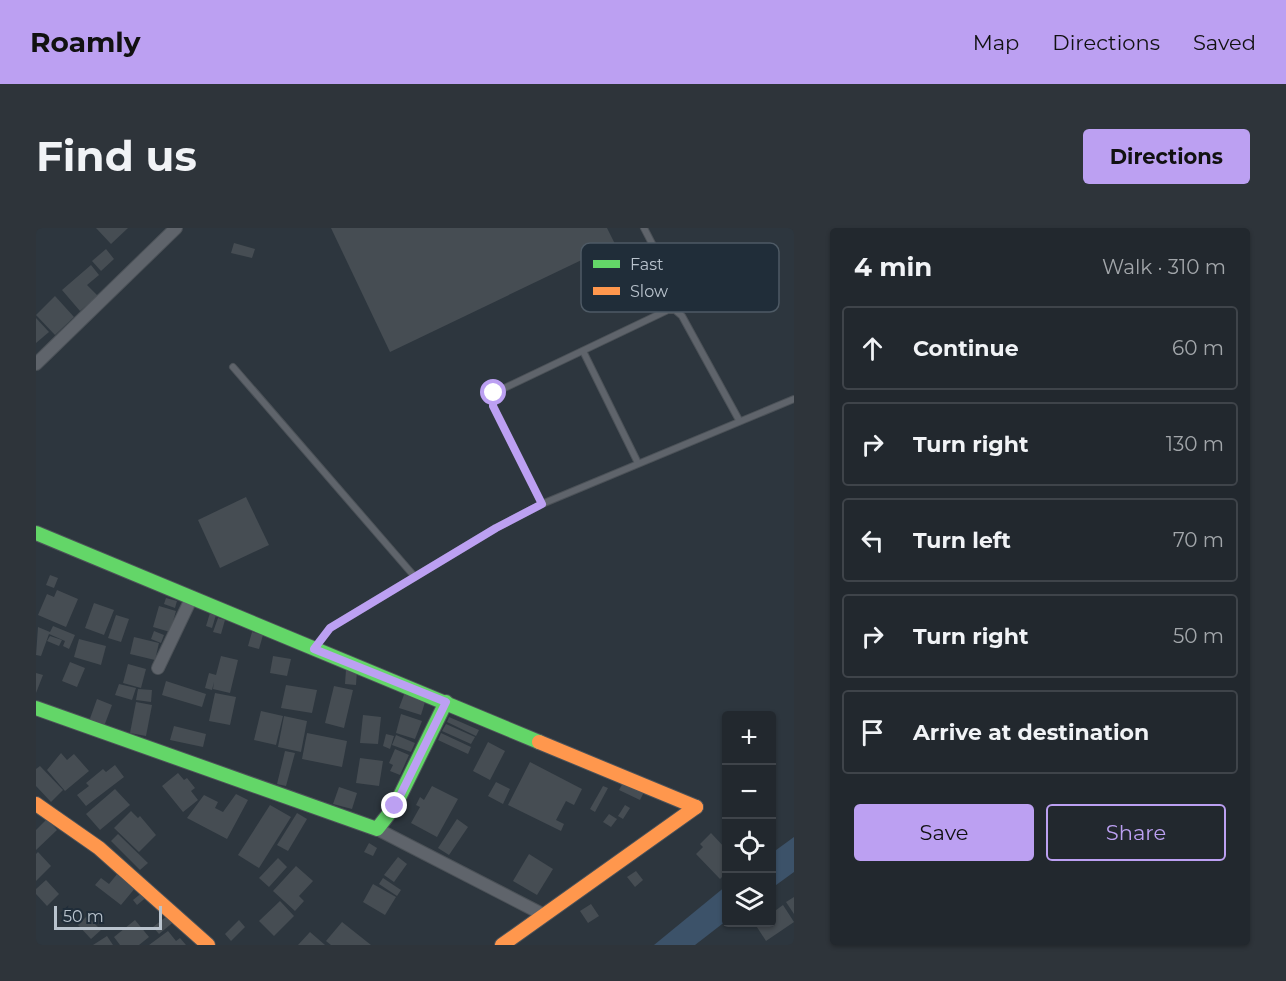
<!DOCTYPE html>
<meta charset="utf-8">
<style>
:root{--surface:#22282e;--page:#2e343a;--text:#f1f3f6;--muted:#a2a6aa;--line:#3f444a;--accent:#bca0f2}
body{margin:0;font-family:Montserrat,sans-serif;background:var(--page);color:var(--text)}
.controls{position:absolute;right:18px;bottom:18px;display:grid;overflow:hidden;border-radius:6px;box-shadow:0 2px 4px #0004}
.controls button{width:54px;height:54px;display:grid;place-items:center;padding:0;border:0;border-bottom:2px solid var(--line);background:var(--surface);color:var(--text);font:30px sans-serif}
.scale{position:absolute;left:18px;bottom:15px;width:108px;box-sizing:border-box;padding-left:6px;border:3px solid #b9c3cd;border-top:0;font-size:16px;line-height:21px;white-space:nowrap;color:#b9c3cd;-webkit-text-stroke:4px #202d39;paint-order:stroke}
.stop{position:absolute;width:18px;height:18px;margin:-14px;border:4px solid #bca0f2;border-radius:50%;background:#fff}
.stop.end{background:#bca0f2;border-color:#fff;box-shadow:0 2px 6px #0008}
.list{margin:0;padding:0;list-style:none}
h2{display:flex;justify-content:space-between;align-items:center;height:78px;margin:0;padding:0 24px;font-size:26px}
h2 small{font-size:20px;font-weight:400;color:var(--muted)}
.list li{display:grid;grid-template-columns:39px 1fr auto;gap:18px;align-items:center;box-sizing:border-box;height:84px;margin:0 12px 12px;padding:0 12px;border:2px solid var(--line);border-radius:6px}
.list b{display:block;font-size:22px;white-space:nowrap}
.list em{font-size:20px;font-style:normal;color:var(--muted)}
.actions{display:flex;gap:12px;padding:18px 24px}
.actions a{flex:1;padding:14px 0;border:2px solid var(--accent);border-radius:6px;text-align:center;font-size:21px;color:var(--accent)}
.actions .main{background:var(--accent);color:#111}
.icon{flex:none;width:33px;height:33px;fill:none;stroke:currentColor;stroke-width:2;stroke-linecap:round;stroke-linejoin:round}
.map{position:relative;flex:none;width:758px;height:717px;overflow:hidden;border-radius:6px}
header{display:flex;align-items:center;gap:36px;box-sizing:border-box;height:84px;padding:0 30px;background:var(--accent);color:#111}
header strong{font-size:28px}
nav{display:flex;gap:33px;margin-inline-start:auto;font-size:21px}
.intro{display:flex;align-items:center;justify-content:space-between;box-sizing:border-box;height:144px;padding:0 36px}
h1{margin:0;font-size:42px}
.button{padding:15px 27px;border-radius:6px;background:var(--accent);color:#111;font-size:21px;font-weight:700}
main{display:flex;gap:36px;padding:0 36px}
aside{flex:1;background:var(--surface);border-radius:6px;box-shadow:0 2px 4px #0004}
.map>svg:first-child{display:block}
.water{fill:#3c5269}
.building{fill:#464d53}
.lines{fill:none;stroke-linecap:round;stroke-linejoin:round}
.lane-casing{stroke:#4c5258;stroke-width:8}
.street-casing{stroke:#4c5258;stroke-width:14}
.fast-casing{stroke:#4c5258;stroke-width:16}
.slow-casing{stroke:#4c5258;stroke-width:16}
.lane{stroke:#5f646b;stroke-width:6}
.street{stroke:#5f646b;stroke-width:12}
.fast{stroke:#63d668;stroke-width:14}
.slow{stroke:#ff974d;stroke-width:14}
.route{stroke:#bca0f2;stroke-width:8}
.key{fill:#202d39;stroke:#4e5a65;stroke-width:1.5}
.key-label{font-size:16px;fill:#b9c3cd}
</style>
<header>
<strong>Roamly</strong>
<nav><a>Map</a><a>Directions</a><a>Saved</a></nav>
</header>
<div class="intro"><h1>Find us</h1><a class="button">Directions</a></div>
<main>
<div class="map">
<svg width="758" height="717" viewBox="0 0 758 717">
<rect width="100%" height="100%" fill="#2d363e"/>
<g class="water">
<path d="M758,609v35l-22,16v-35z"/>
<path d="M690,658v35l-31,24h-41z"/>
</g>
<g class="building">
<path d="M60,0h32l-17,16z"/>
<path d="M295,0h276l8,16 -225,108z"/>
<path d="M198,15l21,6 -3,9 -21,-5z"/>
<path d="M70,21l8,10 -13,12 -9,-10z"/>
<path d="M55,37l8,10 -12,10 11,11 -18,15 -18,-21z"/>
<path d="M19,68l19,21 -19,18 -19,-20z"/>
<path d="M0,90l13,14 -13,11z"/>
<path d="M210,269l23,48 -49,23 -22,-48z"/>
<path d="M14,347l8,3 -4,10 -8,-3z"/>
<path d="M21,362l21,9 -12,28 -28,-12 9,-21 7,3z"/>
<path d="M130,370l11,3 -2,7 -11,-4z"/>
<path d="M58,375l20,7 -10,25 -19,-7z"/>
<path d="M123,378l17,5 -6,21 -17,-5z"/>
<path d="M174,385l6,2 -4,13 -6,-2z"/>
<path d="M80,387l13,4 -8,23 -13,-4z"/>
<path d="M182,390l7,2 -4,14 -8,-2z"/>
<path d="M17,398l22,9 -6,14 -6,-3 2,-5 -16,-7 -8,22 -5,-1 2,-28 12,5z"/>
<path d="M118,403l10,4 -3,8 -10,-4z"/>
<path d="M216,404l11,3 -4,14 -11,-3z"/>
<path d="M14,408l12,4 -3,6 -12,-5z"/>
<path d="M98,409l25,6 -4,17 -25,-6z"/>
<path d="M43,411l27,7 -5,19 -27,-8z"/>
<path d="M185,428l17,4 -8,33 -17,-4 1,-7 -2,8 -7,-2 4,-15 7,2z"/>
<path d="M237,428l18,3 -4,17 -17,-3z"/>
<path d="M34,434l15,6 -8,19 -15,-6z"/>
<path d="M92,436l18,5 -5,19 -18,-5z"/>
<path d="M310,441l11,1 -1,15 -11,-1z"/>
<path d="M0,445l7,2 -7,18z"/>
<path d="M130,453l40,13 -4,13 -40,-12z"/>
<path d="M83,456l17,4 -4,12 -17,-5z"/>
<path d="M250,457l31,5 -5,23 -31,-5z"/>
<path d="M298,458l19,4 -9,38 -19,-5z"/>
<path d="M102,461l14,1 -1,12 -15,-2z"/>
<path d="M369,464l21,7 -5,16 -22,-7z"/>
<path d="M179,465l21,4 -6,28 -21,-4z"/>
<path d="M61,471l15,6 -9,24 -15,-5z"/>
<path d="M100,474l16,3 -6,31 -16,-3z"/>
<path d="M225,483l22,5 -7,29 -22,-5z"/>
<path d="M365,486l21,7 -7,18 -19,-6z"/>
<path d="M327,487l18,2 -3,27 -18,-1z"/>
<path d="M248,488l23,5 -6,31 -23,-5z"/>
<path d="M413,489l30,13 -3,6 -29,-14z"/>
<path d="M410,496l29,13 -4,7 -29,-13z"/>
<path d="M138,498l32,8 -3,13 -33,-7z"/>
<path d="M271,505l40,8 -5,26 -40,-8z"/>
<path d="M405,505l30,14 -3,7 -30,-14z"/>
<path d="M350,506l8,2 -4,13 -7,-3z"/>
<path d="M360,507l19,8 -4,9 -19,-7z"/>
<path d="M452,514l17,9 -15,29 -17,-9z"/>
<path d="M359,521l14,6 -9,20 -10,-4 3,-6 -4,-2z"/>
<path d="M249,523l10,2 -9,33 -9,-2z"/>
<path d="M25,525l6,7 7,-6 15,17 -24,20 -18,-21z"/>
<path d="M324,530l23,3 -4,25 -23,-3z"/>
<path d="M494,534l52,27 -8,16 -8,-4 -10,19 8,4 -3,7 -53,-26z"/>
<path d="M79,537l9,12 -38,29 -9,-11 12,-9 -3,-3 17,-14 3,3z"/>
<path d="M4,538l23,24 -12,12 -15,-16v-17z"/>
<path d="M142,545l6,7 3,-2 8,10 -4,3 7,9 -15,12 -21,-26z"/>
<path d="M588,553l20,11 -4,8 -21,-10z"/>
<path d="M460,554l14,7 -7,15 -15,-8z"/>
<path d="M396,558l26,13 -21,38 -26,-14 9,-16 -4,-2 4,-8 4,3z"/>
<path d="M567,558l5,2 -13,24 -5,-3z"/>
<path d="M303,559l18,6 -5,16 -19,-5z"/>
<path d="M79,561l15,16 -30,25 -14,-16z"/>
<path d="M200,566l12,6 -21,39 -40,-21 17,-23 14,7 -3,6 8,4z"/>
<path d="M234,577l21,12 -32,51 -21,-13z"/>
<path d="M589,577l5,3 -7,11 -5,-3z"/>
<path d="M95,583l7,7 2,-2 16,19 -17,17 -25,-24z"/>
<path d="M261,585l10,6 -19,32 -11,-6z"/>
<path d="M573,586l8,5 -6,8 -8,-5z"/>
<path d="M11,591l10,11 -21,20v-20z"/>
<path d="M421,591l11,8 -19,28 -11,-7z"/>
<path d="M675,605l15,16v24l-6,6 -24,-25 7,-7 -3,-3z"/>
<path d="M82,606l30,29 -8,7 -29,-29z"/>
<path d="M333,615l8,5 -4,8 -9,-4z"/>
<path d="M2,624l13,14 -15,15v-27z"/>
<path d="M493,626l24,15 -16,26 -24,-14z"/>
<path d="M362,629l9,7 -13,18 -10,-7z"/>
<path d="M242,630l9,9 -18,20 -10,-9z"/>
<path d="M260,638l17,15 -14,15 5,5 -9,10 -22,-20z"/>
<path d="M600,643l7,9 -8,7 -8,-10z"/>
<path d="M82,645l18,14 -15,18 -26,-20 6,-7 8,6z"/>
<path d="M347,650l18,12 -4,6 -18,-12z"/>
<path d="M10,652l13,14 -12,12 -11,-12v-5z"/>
<path d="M337,656l23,13 -11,18 -22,-13z"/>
<path d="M108,663l4,5 -11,9 -4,-5z"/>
<path d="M758,669v17l-8,-12z"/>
<path d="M244,673l14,15 -20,20 -15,-15z"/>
<path d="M555,676l8,12 -11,7 -8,-12z"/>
<path d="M747,677l11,17 -28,19 -11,-17 17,-2v-9z"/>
<path d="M135,685l5,7 -17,14 -6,-7z"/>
<path d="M51,688l14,14 -10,9 -13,-14z"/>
<path d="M99,692l14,17 -10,8h-19l-6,-8z"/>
<path d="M203,692l6,7 -14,14 -6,-7z"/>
<path d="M306,694l29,23h-40l-5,-4z"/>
<path d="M132,703l8,10 4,-3 6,7h-37z"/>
<path d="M274,704l15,13h-27z"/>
<path d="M71,708l6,9h-20z"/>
</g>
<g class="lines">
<defs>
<g id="lane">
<path d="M608,0l32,62 2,10 -3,10"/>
<path d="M547,123l55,112"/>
<path d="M197,139l182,210"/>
<path d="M506,276l-49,-98 1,-13 174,-83h7l7,6 57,104"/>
<path d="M280,418l14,-18 166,-100 46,-24 252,-105"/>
</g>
<g id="street">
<path d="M0,136l140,-136"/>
<path d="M122,440l33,-69"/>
<path d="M341,601l167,86"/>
</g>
<g id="fast">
<path d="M0,305l503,209"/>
<path d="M0,480l341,121 18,-23 51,-104"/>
</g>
<g id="slow">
<path d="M503,514l157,65"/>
<path d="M0,576l63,44 109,97"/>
<path d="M466,717l194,-138"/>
</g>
</defs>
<use href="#lane" class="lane-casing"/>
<use href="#street" class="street-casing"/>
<use href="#fast" class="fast-casing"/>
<use href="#slow" class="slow-casing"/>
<use href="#lane" class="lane"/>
<use href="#street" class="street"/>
<use href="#fast" class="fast"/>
<use href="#slow" class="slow"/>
</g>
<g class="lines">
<path class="route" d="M359,578l51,-104 -132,-53 16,-21 166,-100 46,-24 -49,-98 1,-13"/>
</g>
<rect x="545" y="15" width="198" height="69" rx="9" class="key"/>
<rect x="557" y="32" width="27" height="8" fill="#63d668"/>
<rect x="557" y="59" width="27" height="8" fill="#ff974d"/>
<g class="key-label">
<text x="594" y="42">Fast</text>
<text x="594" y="69">Slow</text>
</g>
</svg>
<div class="controls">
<button>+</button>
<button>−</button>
<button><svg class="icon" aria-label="locate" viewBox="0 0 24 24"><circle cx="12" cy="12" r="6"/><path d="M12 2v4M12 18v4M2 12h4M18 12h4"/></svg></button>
<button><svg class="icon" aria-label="layers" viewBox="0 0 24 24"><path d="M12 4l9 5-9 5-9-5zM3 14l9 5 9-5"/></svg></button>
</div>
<div class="scale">50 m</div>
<div class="stop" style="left:458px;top:165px"></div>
<div class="stop end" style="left:359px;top:578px"></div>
</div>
<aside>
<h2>4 min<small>Walk · 310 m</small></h2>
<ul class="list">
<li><svg class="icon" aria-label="ahead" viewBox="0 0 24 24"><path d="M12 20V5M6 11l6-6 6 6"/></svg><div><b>Continue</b></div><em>60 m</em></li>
<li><svg class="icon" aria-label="right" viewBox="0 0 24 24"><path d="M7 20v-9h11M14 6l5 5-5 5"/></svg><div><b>Turn right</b></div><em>130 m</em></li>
<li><svg class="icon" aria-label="left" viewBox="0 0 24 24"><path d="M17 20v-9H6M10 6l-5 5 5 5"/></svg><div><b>Turn left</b></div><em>70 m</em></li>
<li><svg class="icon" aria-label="right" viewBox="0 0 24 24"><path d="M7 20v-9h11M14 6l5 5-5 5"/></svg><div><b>Turn right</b></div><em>50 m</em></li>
<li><svg class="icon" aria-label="arrive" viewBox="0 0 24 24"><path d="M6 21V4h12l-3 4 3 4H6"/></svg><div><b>Arrive at destination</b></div></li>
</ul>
<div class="actions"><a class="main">Save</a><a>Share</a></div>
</aside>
</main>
